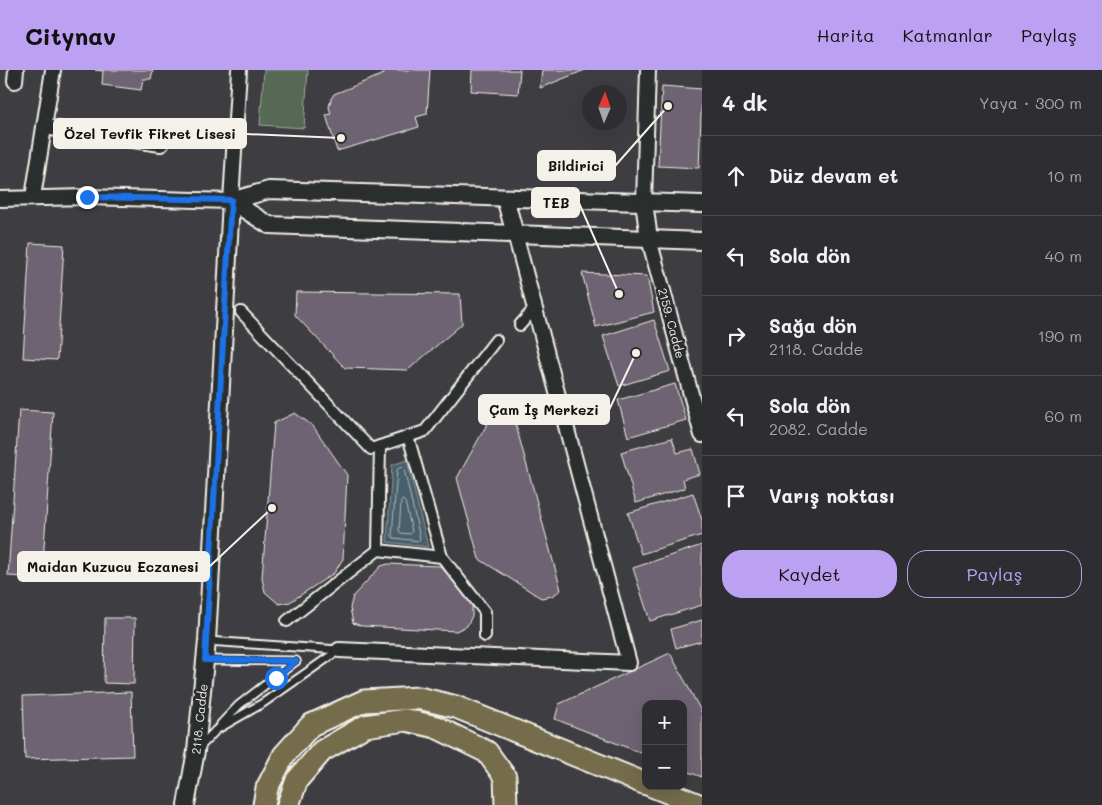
<!DOCTYPE html>
<html lang="tr">
<meta charset="utf-8">
<style>
:root{--surface:#2e2e32;--page:#36363a;--text:#f1f3f6;--muted:#a7a8ac;--line:#494a4d;--accent:#bca0f2}
body{margin:0;font-family:Mali,sans-serif;background:var(--page);color:var(--text)}
.controls{position:absolute;right:15px;bottom:15px;display:grid;overflow:hidden;border-radius:10px;box-shadow:0 5px 20px #0002}
.controls button{width:45px;height:45px;display:grid;place-items:center;padding:0;border:0;border-bottom:1px solid var(--line);background:var(--surface);color:var(--text);font:25px sans-serif}
.compass{position:absolute;left:582px;top:15px;width:45px;height:45px;border-radius:50%;background:var(--surface);box-shadow:0 5px 20px #0002;rotate:2deg}
.stop{position:absolute;width:15px;height:15px;margin:-11px;border:4px solid #1a73e8;border-radius:50%;background:#fff}
.stop.end{background:#1a73e8;border-color:#fff;box-shadow:0 1px 5px #0008}
.list{margin:0;padding:0;list-style:none}
h2{display:flex;justify-content:space-between;align-items:center;height:65px;margin:0;padding:0 20px;font-size:21px}
h2 small{font-size:16px;font-weight:400;color:var(--muted)}
.list li{display:grid;grid-template-columns:32px 1fr auto;gap:15px;align-items:center;box-sizing:border-box;height:80px;padding:0 20px;border-top:1px solid var(--line)}
.list b{display:block;font-size:19px;white-space:nowrap}
.list p{margin:0;font-size:16px;white-space:nowrap;color:var(--muted)}
.list em{font-size:16px;font-style:normal;color:var(--muted)}
.actions{display:flex;gap:10px;padding:15px 20px}
.actions a{flex:1;padding:11px 0;border:1px solid var(--accent);border-radius:20px;text-align:center;font-size:18px;color:var(--accent)}
.actions .main{background:var(--accent);color:#111}
.icon{flex:none;width:28px;height:28px;fill:none;stroke:currentColor;stroke-width:2;stroke-linecap:round;stroke-linejoin:round}
.map{position:relative;flex:none;width:702px;height:735px;overflow:hidden}
header{display:flex;align-items:center;gap:30px;box-sizing:border-box;height:70px;padding:0 25px;background:var(--accent);color:#111}
header strong{font-size:24px}
nav{display:flex;gap:28px;margin-inline-start:auto;font-size:18px}
main{display:flex}
aside{flex:1;background:var(--surface)}
.map>svg:first-child{display:block}
.green{fill:#566954;stroke:#a5ad9e}
.water{fill:#48616c;stroke:#8d9b9e}
.lines{fill:none;stroke-linecap:round;stroke-linejoin:round}
.shore{stroke:#afb7b6;stroke-width:1}
.building{fill:#6e6372;stroke:#f4f1e8}
.service-casing{stroke:#f4f1e8;stroke-width:11}
.pedestrian-casing{stroke:#f4f1e8;stroke-width:14}
.minor-casing{stroke:#f4f1e8;stroke-width:18}
.tertiary-casing{stroke:#f4f1e8;stroke-width:20}
.primary-casing{stroke:#f4f1e8;stroke-width:25}
.service{stroke:#2a2d2e;stroke-width:7}
.pedestrian{stroke:#2a2d2e;stroke-width:10}
.minor{stroke:#2a2d2e;stroke-width:14}
.tertiary{stroke:#2a2d2e;stroke-width:16}
.primary{stroke:#746c4b;stroke-width:21}
.route{stroke:#1a73e8;stroke-width:6}
.labels{text-anchor:middle;dominant-baseline:central;stroke-width:5;stroke-linejoin:round;paint-order:stroke}
.street-label{font-size:12px;fill:#f4f1e8;stroke:#2a2d2e}
.leader{fill:none;stroke:#f4f1e8;stroke-width:2}
.callout-dot{fill:#f4f1e8;stroke:#2a2d2e;stroke-width:2}
.callout{fill:#f4f1e8;stroke:#f4f1e8;stroke-width:2}
.callout-label{font-size:14px;text-anchor:middle;font-weight:bold;fill:#111}
</style>
<header>
<strong>Citynav</strong>
<nav><a>Harita</a><a>Katmanlar</a><a>Paylaş</a></nav>
</header>
<main>
<div class="map">
<svg width="702" height="735" viewBox="0 0 702 735">
<rect width="100%" height="100%" fill="#3e3d42"/>
<filter id="ink" filterUnits="userSpaceOnUse"><feTurbulence type="fractalNoise" baseFrequency=".02" numOctaves="2"/><feDisplacementMap in="SourceGraphic" scale="10" xChannelSelector="R" yChannelSelector="G"/><feConvolveMatrix kernelMatrix="1 2 1 2 8 2 1 2 1" color-interpolation-filters="sRGB"/></filter>
<g filter="url(#ink)">
<path class="green" d="M264,0h44l-4,58 -44,-3z"/>
<path class="water" d="M407,390l21,87 -41,-5 5,-77z"/>
<g class="lines">
<g class="shore">
<path d="M402,397l2,2 16,69 -1,3 -25,-3 -2,-2 5,-66z"/>
<path d="M403,430l2,2 7,29 -2,3 -9,-1 -2,-2 2,-29z"/>
</g>
</g>
<g class="building">
<path d="M95,0h58l-2,9h-8l-2,11 -39,-5 1,-14z"/>
<path d="M384,0h46l-3,44 -11,3 3,10 -82,24 -11,-36 5,-1 -2,-7 2,-8 3,-5 50,-20z"/>
<path d="M472,0h48l-2,24 -47,-3z"/>
<path d="M542,0h43l-45,18z"/>
<path d="M662,16l40,3 -3,79 -41,-2z"/>
<path d="M30,173l34,2 -7,115 -34,-2z"/>
<path d="M582,203l65,3 7,36 -58,15z"/>
<path d="M296,222l164,2 2,30 -54,46 -63,-2 -50,-53z"/>
<path d="M654,250l16,51 -51,15 -16,-50z"/>
<path d="M675,314l11,36 -58,17 -10,-37z"/>
<path d="M503,338l10,7 48,175 -9,6 -11,2 -62,-39 -22,-81 34,-61z"/>
<path d="M19,340l34,2 -11,166 -34,-2z"/>
<path d="M295,343l18,13 34,49 -4,84 -9,14 -44,29 -11,2 -14,-12 -3,-14 12,-155z"/>
<path d="M672,368l5,15 16,-4 7,25 -17,5 2,9 -49,15 -15,-51z"/>
<path d="M693,423l9,27v15l-61,19 -13,-41z"/>
<path d="M702,475v60l-52,16 -17,-53z"/>
<path d="M388,494l52,2 32,34v16l-5,10 -11,5 -94,-5 -9,-3 -3,-15 3,-12 28,-30z"/>
<path d="M105,548h30l-1,66 -30,-1z"/>
<path d="M702,550v21l-26,7 -5,-19z"/>
<path d="M670,583l32,60v64l-19,-7v-66h-37v51l-91,-36 4,-15z"/>
<path d="M131,622l2,64 -108,3 -2,-63z"/>
</g>
<g class="lines">
<defs>
<g id="service">
<path d="M207,571l132,9"/>
<path d="M205,590l91,1"/>
<path d="M221,654l18,-19 57,-44"/>
<path d="M199,678l17,-18 47,-27 76,-53"/>
</g>
<g id="pedestrian">
<path d="M241,242l130,137 54,-18 71,-91"/>
<path d="M520,255l15,-17"/>
<path d="M408,366l34,121 43,55v24"/>
<path d="M378,480l64,7"/>
<path d="M287,551l91,-71 2,-104"/>
</g>
<g id="minor">
<path d="M15,11l1,-11"/>
<path d="M44,57l117,17"/>
<path d="M33,127l20,-127"/>
<path d="M0,129l87,-2 144,4 8,-131"/>
<path d="M644,132l4,-132"/>
<path d="M649,169l53,196"/>
<path d="M339,580l290,13 -114,-429"/>
</g>
<g id="tertiary">
<path d="M505,128l10,36"/>
<path d="M231,131l38,24 433,16"/>
<path d="M231,131l38,-11 433,14"/>
<path d="M644,132l5,37"/>
<path d="M186,735l10,-54 11,-110 24,-440"/>
</g>
<g id="primary">
<path d="M652,716l47,19"/>
<path d="M264,735l3,-17 17,-33 27,-30 53,-24 55,-3 37,9 190,77"/>
<path d="M288,735l9,-25 25,-29 43,-25 41,-6 30,7 51,25 18,25 1,28"/>
</g>
</defs>
<use href="#service" class="service-casing"/>
<use href="#pedestrian" class="pedestrian-casing"/>
<use href="#minor" class="minor-casing"/>
<use href="#tertiary" class="tertiary-casing"/>
<use href="#primary" class="primary-casing"/>
<use href="#service" class="service"/>
<use href="#pedestrian" class="pedestrian"/>
<use href="#minor" class="minor"/>
<use href="#tertiary" class="tertiary"/>
<use href="#primary" class="primary"/>
</g>
</g>
<g class="lines" filter="url(#ink)">
<path class="route" d="M87,127l144,3 -26,460 91,1 -20,17"/>
</g>
<g class="labels">
<g class="street-label">
<text transform="translate(672 253) rotate(75)">2159. Cadde</text>
<text transform="translate(199 649) rotate(-84)">2118. Cadde</text>
</g>
</g>
<path class="leader" d="M341 68L246 64M668 36L615 96M619 224L579 133M636 283L609 340M272 438L209 497"/>
<g class="callout-dot">
<circle cx="341" cy="68" r="5"/>
<circle cx="668" cy="36" r="5"/>
<circle cx="619" cy="224" r="5"/>
<circle cx="636" cy="283" r="5"/>
<circle cx="272" cy="438" r="5"/>
</g>
<g class="callout">
<rect x="54" y="49" width="192" height="29" rx="5"/>
<rect x="538" y="81" width="77" height="29" rx="5"/>
<rect x="532" y="118" width="47" height="29" rx="5"/>
<rect x="479" y="325" width="130" height="29" rx="5"/>
<rect x="18" y="482" width="191" height="29" rx="5"/>
</g>
<g class="callout-label">
<text x="150" y="69">Özel Tevfik Fikret Lisesi</text>
<text x="576" y="101">Bildirici</text>
<text x="556" y="138">TEB</text>
<text x="544" y="345">Çam İş Merkezi</text>
<text x="113" y="502">Maidan Kuzucu Eczanesi</text>
</g>
</svg>
<div class="controls">
<button>+</button>
<button>−</button>
</div>
<svg class="compass" viewBox="-18 -18 36 36"><path d="M0-13l5 13h-10z" fill="#e53935"/><path d="M0 13l5-13h-10z" fill="#a7a8ac"/></svg>
<div class="stop" style="left:276px;top:608px"></div>
<div class="stop end" style="left:87px;top:127px"></div>
</div>
<aside>
<h2>4 dk<small>Yaya · 300 m</small></h2>
<ul class="list">
<li><svg class="icon" aria-label="ahead" viewBox="0 0 24 24"><path d="M12 20V5M6 11l6-6 6 6"/></svg><div><b>Düz devam et</b></div><em>10 m</em></li>
<li><svg class="icon" aria-label="left" viewBox="0 0 24 24"><path d="M17 20v-9H6M10 6l-5 5 5 5"/></svg><div><b>Sola dön</b></div><em>40 m</em></li>
<li><svg class="icon" aria-label="right" viewBox="0 0 24 24"><path d="M7 20v-9h11M14 6l5 5-5 5"/></svg><div><b>Sağa dön</b><p>2118. Cadde</p></div><em>190 m</em></li>
<li><svg class="icon" aria-label="left" viewBox="0 0 24 24"><path d="M17 20v-9H6M10 6l-5 5 5 5"/></svg><div><b>Sola dön</b><p>2082. Cadde</p></div><em>60 m</em></li>
<li><svg class="icon" aria-label="arrive" viewBox="0 0 24 24"><path d="M6 21V4h12l-3 4 3 4H6"/></svg><div><b>Varış noktası</b></div></li>
</ul>
<div class="actions"><a class="main">Kaydet</a><a>Paylaş</a></div>
</aside>
</main>
